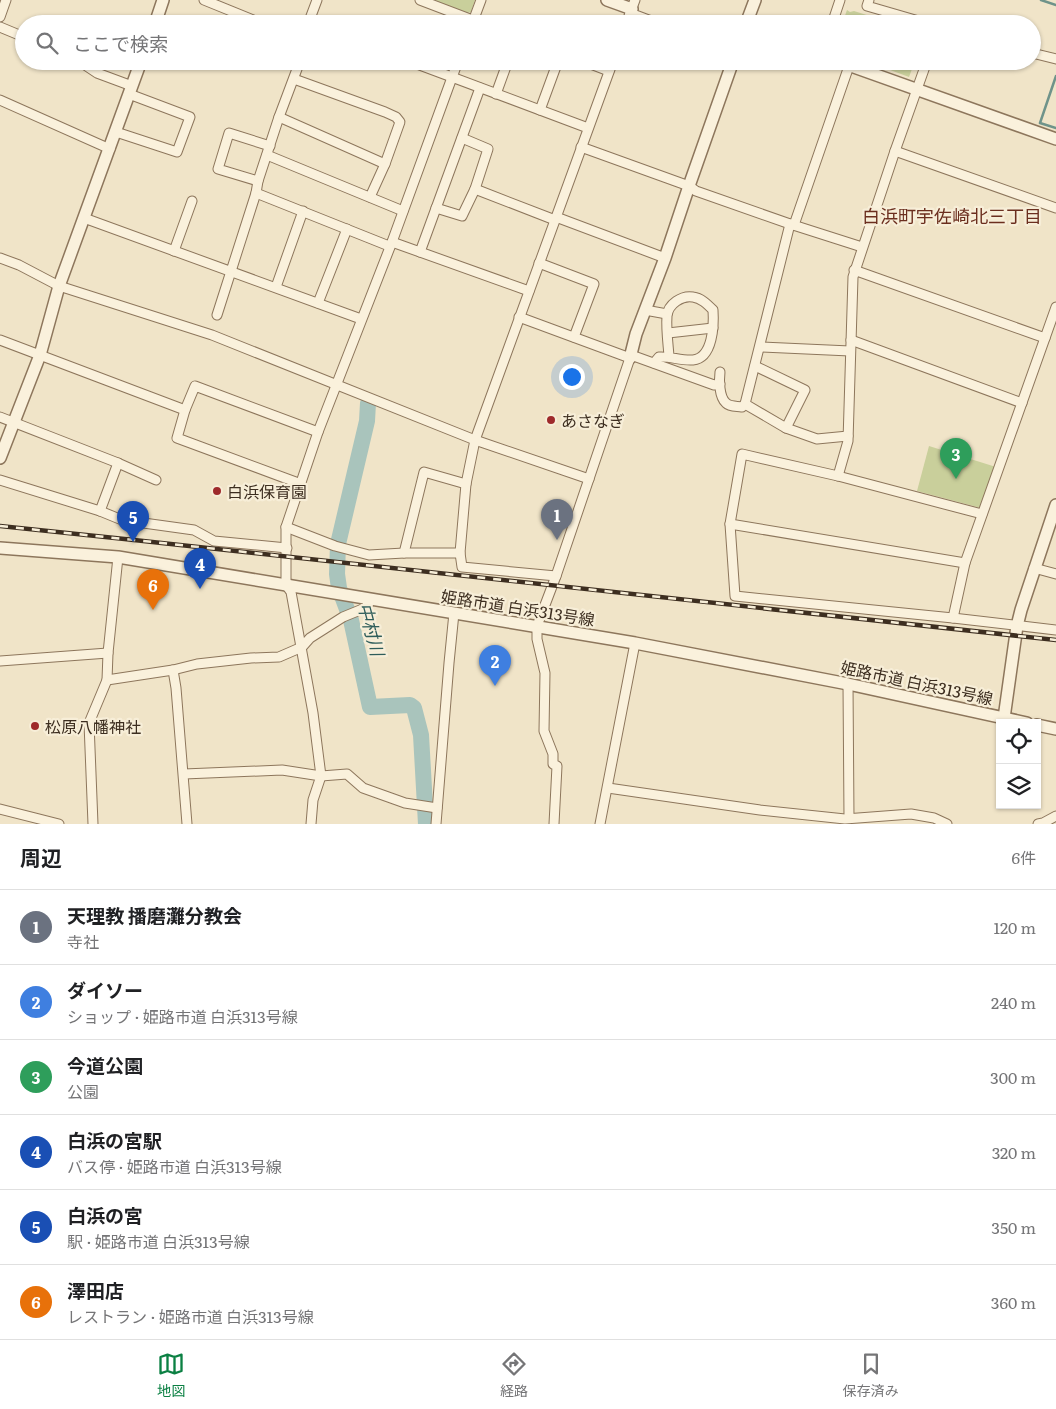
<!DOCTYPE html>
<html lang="ja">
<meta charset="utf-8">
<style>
:root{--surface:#fff;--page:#f2f2f2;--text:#202124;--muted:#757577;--line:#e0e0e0;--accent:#0b8043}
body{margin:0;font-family:Literata,"Noto Sans JP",serif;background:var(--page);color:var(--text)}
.controls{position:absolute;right:15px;bottom:15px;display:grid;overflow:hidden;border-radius:0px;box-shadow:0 1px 4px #0004}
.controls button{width:45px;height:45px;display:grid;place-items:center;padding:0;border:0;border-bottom:1px solid var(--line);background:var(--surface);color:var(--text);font:25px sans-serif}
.you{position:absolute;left:571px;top:376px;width:18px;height:18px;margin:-12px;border:4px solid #fff;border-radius:50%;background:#1a73e8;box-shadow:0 0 0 8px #1a73e833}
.badge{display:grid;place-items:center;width:32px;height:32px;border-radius:50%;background:var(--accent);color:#fff;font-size:16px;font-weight:700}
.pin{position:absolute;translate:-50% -41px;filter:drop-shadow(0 1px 2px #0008)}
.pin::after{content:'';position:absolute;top:26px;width:18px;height:15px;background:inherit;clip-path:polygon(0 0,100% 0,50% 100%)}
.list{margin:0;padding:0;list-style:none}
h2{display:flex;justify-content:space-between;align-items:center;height:65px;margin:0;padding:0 20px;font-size:21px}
h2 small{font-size:16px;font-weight:400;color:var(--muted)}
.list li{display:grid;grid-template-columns:32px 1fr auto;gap:15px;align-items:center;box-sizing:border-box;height:75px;padding:0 20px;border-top:1px solid var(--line)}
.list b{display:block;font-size:19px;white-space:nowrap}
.list p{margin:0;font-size:16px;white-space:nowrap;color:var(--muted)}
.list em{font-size:16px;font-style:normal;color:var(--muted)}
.icon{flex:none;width:28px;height:28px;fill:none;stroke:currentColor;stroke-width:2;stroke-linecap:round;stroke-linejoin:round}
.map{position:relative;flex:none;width:1056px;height:824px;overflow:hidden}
.search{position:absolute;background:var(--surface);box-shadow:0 1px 4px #0004;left:15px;right:15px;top:15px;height:55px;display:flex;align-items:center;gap:12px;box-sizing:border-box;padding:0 18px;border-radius:28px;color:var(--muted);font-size:19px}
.sheet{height:515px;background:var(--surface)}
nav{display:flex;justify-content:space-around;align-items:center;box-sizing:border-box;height:70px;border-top:1px solid var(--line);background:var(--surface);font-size:14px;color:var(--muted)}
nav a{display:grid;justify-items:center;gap:2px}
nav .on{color:var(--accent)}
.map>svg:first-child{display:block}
.green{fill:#c9cf9b}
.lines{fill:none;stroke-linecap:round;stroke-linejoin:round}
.stream{stroke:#6f938a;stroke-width:2.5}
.river{stroke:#a9c4bc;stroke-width:16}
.minor-casing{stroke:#8d765c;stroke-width:11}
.tertiary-casing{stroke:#8d765c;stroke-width:14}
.minor{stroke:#faf1dc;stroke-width:9}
.tertiary{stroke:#faf1dc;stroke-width:11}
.rail-casing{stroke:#3d2e20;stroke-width:4.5}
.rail{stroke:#f7eed8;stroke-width:2.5;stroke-dasharray:8;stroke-linecap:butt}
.poi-dot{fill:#9e2a2b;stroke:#f7eed8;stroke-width:2}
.labels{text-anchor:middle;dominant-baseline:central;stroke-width:4.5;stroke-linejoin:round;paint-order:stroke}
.poi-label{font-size:16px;fill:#3d2e20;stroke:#f7eed8;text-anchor:start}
.street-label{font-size:16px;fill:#3d2e20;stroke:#f7eed8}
.neighbourhood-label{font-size:18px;fill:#6b2e1e;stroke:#f7eed8}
.water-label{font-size:18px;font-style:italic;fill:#2f5d5a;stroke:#f7eed8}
</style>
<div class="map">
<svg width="1056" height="824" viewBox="0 0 1056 824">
<rect width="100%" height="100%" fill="#f0e4c8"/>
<g class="green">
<path d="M434,0h41l-4,12 -4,1z"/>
<path d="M847,10l3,2 4,-1 22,7 27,6h-61z"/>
<path d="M866,61h49l-6,16z"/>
<path d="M929,446l67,21 -15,41 -64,-17z"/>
</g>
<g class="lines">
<g class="stream">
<path d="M1041,0l15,5"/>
<path d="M1056,76l-16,47 16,5"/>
</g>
<path class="river" d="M368,403l-1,18 -29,123 -1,30 2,14 12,32 19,87 40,-2 4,3 7,27 5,89"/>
<defs>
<g id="minor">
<path d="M204,0l59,24"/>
<path d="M420,0l63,24"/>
<path d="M869,0l-2,6 62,18"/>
<path d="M630,13l29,11"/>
<path d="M0,17l6,-17"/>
<path d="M308,24l9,-24"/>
<path d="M472,24l9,-24"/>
<path d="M626,24l9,-24"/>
<path d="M832,24l8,-24"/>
<path d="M0,27l24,10"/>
<path d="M1032,53l24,6"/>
<path d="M79,61l18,12 35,13"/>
<path d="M409,61l179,67"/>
<path d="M583,61l26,10"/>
<path d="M294,79l91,33 11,5 4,5 -15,42 -15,33"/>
<path d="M496,94l12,-33"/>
<path d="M0,100l110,49"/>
<path d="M540,110l18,-49"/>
<path d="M279,117l106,47"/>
<path d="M116,132l61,20 13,-35 -61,-23"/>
<path d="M581,147l108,39 7,5 94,33 72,23"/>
<path d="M895,151l161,57"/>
<path d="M267,155l136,56"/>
<path d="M258,181l-40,-12 11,-36 41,13"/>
<path d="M475,189l80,31"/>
<path d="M256,193l133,53"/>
<path d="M436,208l26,8 13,-27 13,-40 -26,-11"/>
<path d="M556,217l109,41"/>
<path d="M84,218l277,101"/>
<path d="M790,224l-45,180 41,24 31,11 31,-3"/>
<path d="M794,225l55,-159"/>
<path d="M392,242l137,49"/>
<path d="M174,251l18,-50"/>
<path d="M420,252l60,-164"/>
<path d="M0,258l19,7 40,21 153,49 263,105 114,39"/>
<path d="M539,263l55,21 -20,53"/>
<path d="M854,270l191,68"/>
<path d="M276,287l27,-76"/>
<path d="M318,303l29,-74"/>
<path d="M645,310l22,4"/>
<path d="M217,315l39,-122 2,-12 21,-64 21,-56"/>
<path d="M519,317l111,41 -74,218 -19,50v13l8,34 -1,58 9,23v10l4,2 -3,58"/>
<path d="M668,333l45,-5"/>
<path d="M0,340l185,70 10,-24 123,46"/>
<path d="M851,340l171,63"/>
<path d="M760,347l90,4"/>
<path d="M631,355l83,30 6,-1"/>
<path d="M654,363l5,-6c11,-1 22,4 34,3 20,-2 21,-35 20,-50 -6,-6 -12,-12 -20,-13 -11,-2 -25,7 -26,19 -1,13 1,27 2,40"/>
<path d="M755,366l50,24 -19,38"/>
<path d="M720,372c-1,8 -1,25 6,31 4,4 11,3 16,4l3,-3"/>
<path d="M185,410l-8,28 124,46"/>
<path d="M0,417l118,46 38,17"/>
<path d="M838,476l10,-35 5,-164 42,-126 32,-90"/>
<path d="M0,480l100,31 22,9 72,10 20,11 73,7"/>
<path d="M100,511l18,-48"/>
<path d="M982,514l-144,-38 -96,-22 -12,70 5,72 218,22 103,12"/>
<path d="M730,524l235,39"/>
<path d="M286,527l49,19 34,9 35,-2h56l6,-69 9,-44 138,-379"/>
<path d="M404,553l20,-81 42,12"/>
<path d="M460,553l2,14 94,9"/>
<path d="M1034,568l22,6"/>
<path d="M953,618l12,-55 91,-256"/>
<path d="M0,661l108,-8"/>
<path d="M173,670l3,18 11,136"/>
<path d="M107,680l66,-10 24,-6 54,-6 28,-1 23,-10 8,-9 33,-21 22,-9 7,-9"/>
<path d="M848,684l1,134"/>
<path d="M184,774l98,-4 39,6 26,-2 16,14 42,15 32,5"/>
<path d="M608,788l152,22 85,9 66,-5 23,4 13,6"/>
<path d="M0,809l59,15"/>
<path d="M93,824l-4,-101 18,-43 1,-27 10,-96"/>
<path d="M311,824l2,-24 8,-24 -8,-63 -22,-121 -5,-7v-58l32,-95 74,-190 66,-181"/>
<path d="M436,824l13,-161 5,-50"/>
<path d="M600,824l35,-181"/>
<path d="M1038,824l5,-1 13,-7"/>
</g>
<g id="tertiary">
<path d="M607,0l25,9"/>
<path d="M155,24l8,-24"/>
<path d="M746,24l9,-24"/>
<path d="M837,61l219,78"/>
<path d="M630,358l6,-24 29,-76 24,-72 44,-125"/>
<path d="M0,458l40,-103 19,-69 82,-225"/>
<path d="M0,548l118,9 517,86 213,41 179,39"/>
<path d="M1004,718l13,-92 4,-16 35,-105"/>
<path d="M1037,725l19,4"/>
</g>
</defs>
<use href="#minor" class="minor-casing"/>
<use href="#tertiary" class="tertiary-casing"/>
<use href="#minor" class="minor"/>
<use href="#tertiary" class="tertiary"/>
<defs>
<path id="rail" d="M0,526l134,14 922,100"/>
</defs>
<use href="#rail" class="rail-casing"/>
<use href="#rail" class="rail"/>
</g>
<g class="poi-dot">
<circle cx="551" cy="420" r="5"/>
<circle cx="217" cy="491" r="5"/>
<circle cx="35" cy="726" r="5"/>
</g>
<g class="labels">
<g class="poi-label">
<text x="561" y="420">あさなぎ</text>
<text x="227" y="491">白浜保育園</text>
<text x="45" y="726">松原八幡神社</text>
</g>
<g class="street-label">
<text transform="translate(518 607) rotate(9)">姫路市道 白浜313号線</text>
<text transform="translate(917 682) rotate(12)">姫路市道 白浜313号線</text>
</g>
<g class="neighbourhood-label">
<text x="952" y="215">白浜町宇佐崎北三丁目</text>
</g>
<g class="water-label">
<text transform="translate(372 629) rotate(75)">中村川</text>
</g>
</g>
</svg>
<div class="controls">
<button><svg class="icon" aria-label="locate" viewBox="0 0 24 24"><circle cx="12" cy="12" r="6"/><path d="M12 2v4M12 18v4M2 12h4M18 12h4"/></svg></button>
<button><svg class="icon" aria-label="layers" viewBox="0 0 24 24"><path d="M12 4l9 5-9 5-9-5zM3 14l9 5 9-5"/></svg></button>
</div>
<div class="you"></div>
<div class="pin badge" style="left:557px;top:540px;background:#6b7280">1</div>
<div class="pin badge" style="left:495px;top:686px;background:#3f7fe0">2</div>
<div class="pin badge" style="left:956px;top:479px;background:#2e9e5b">3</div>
<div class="pin badge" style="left:200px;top:589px;background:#1a4fb4">4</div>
<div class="pin badge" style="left:133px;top:542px;background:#1a4fb4">5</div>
<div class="pin badge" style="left:153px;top:610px;background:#e8710a">6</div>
<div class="search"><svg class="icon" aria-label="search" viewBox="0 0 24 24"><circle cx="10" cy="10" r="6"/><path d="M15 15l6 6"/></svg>ここで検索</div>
</div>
<section class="sheet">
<h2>周辺<small>6件</small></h2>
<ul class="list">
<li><span class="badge" style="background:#6b7280">1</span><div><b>天理教 播磨灘分教会</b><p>寺社</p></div><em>120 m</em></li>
<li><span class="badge" style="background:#3f7fe0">2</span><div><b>ダイソー</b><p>ショップ · 姫路市道 白浜313号線</p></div><em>240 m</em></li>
<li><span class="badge" style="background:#2e9e5b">3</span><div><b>今道公園</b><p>公園</p></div><em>300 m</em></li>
<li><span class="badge" style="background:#1a4fb4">4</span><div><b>白浜の宮駅</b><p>バス停 · 姫路市道 白浜313号線</p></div><em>320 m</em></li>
<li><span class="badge" style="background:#1a4fb4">5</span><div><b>白浜の宮</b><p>駅 · 姫路市道 白浜313号線</p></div><em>350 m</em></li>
<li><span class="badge" style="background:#e8710a">6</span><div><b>澤田店</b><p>レストラン · 姫路市道 白浜313号線</p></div><em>360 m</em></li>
</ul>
</section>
<nav>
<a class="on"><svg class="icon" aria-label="map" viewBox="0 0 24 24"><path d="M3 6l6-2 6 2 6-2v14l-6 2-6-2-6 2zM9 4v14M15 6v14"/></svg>地図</a>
<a><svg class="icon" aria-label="directions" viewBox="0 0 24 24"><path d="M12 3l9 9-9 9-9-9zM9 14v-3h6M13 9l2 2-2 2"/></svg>経路</a>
<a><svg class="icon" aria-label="saved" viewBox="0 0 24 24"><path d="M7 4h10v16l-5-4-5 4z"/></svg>保存済み</a>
</nav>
